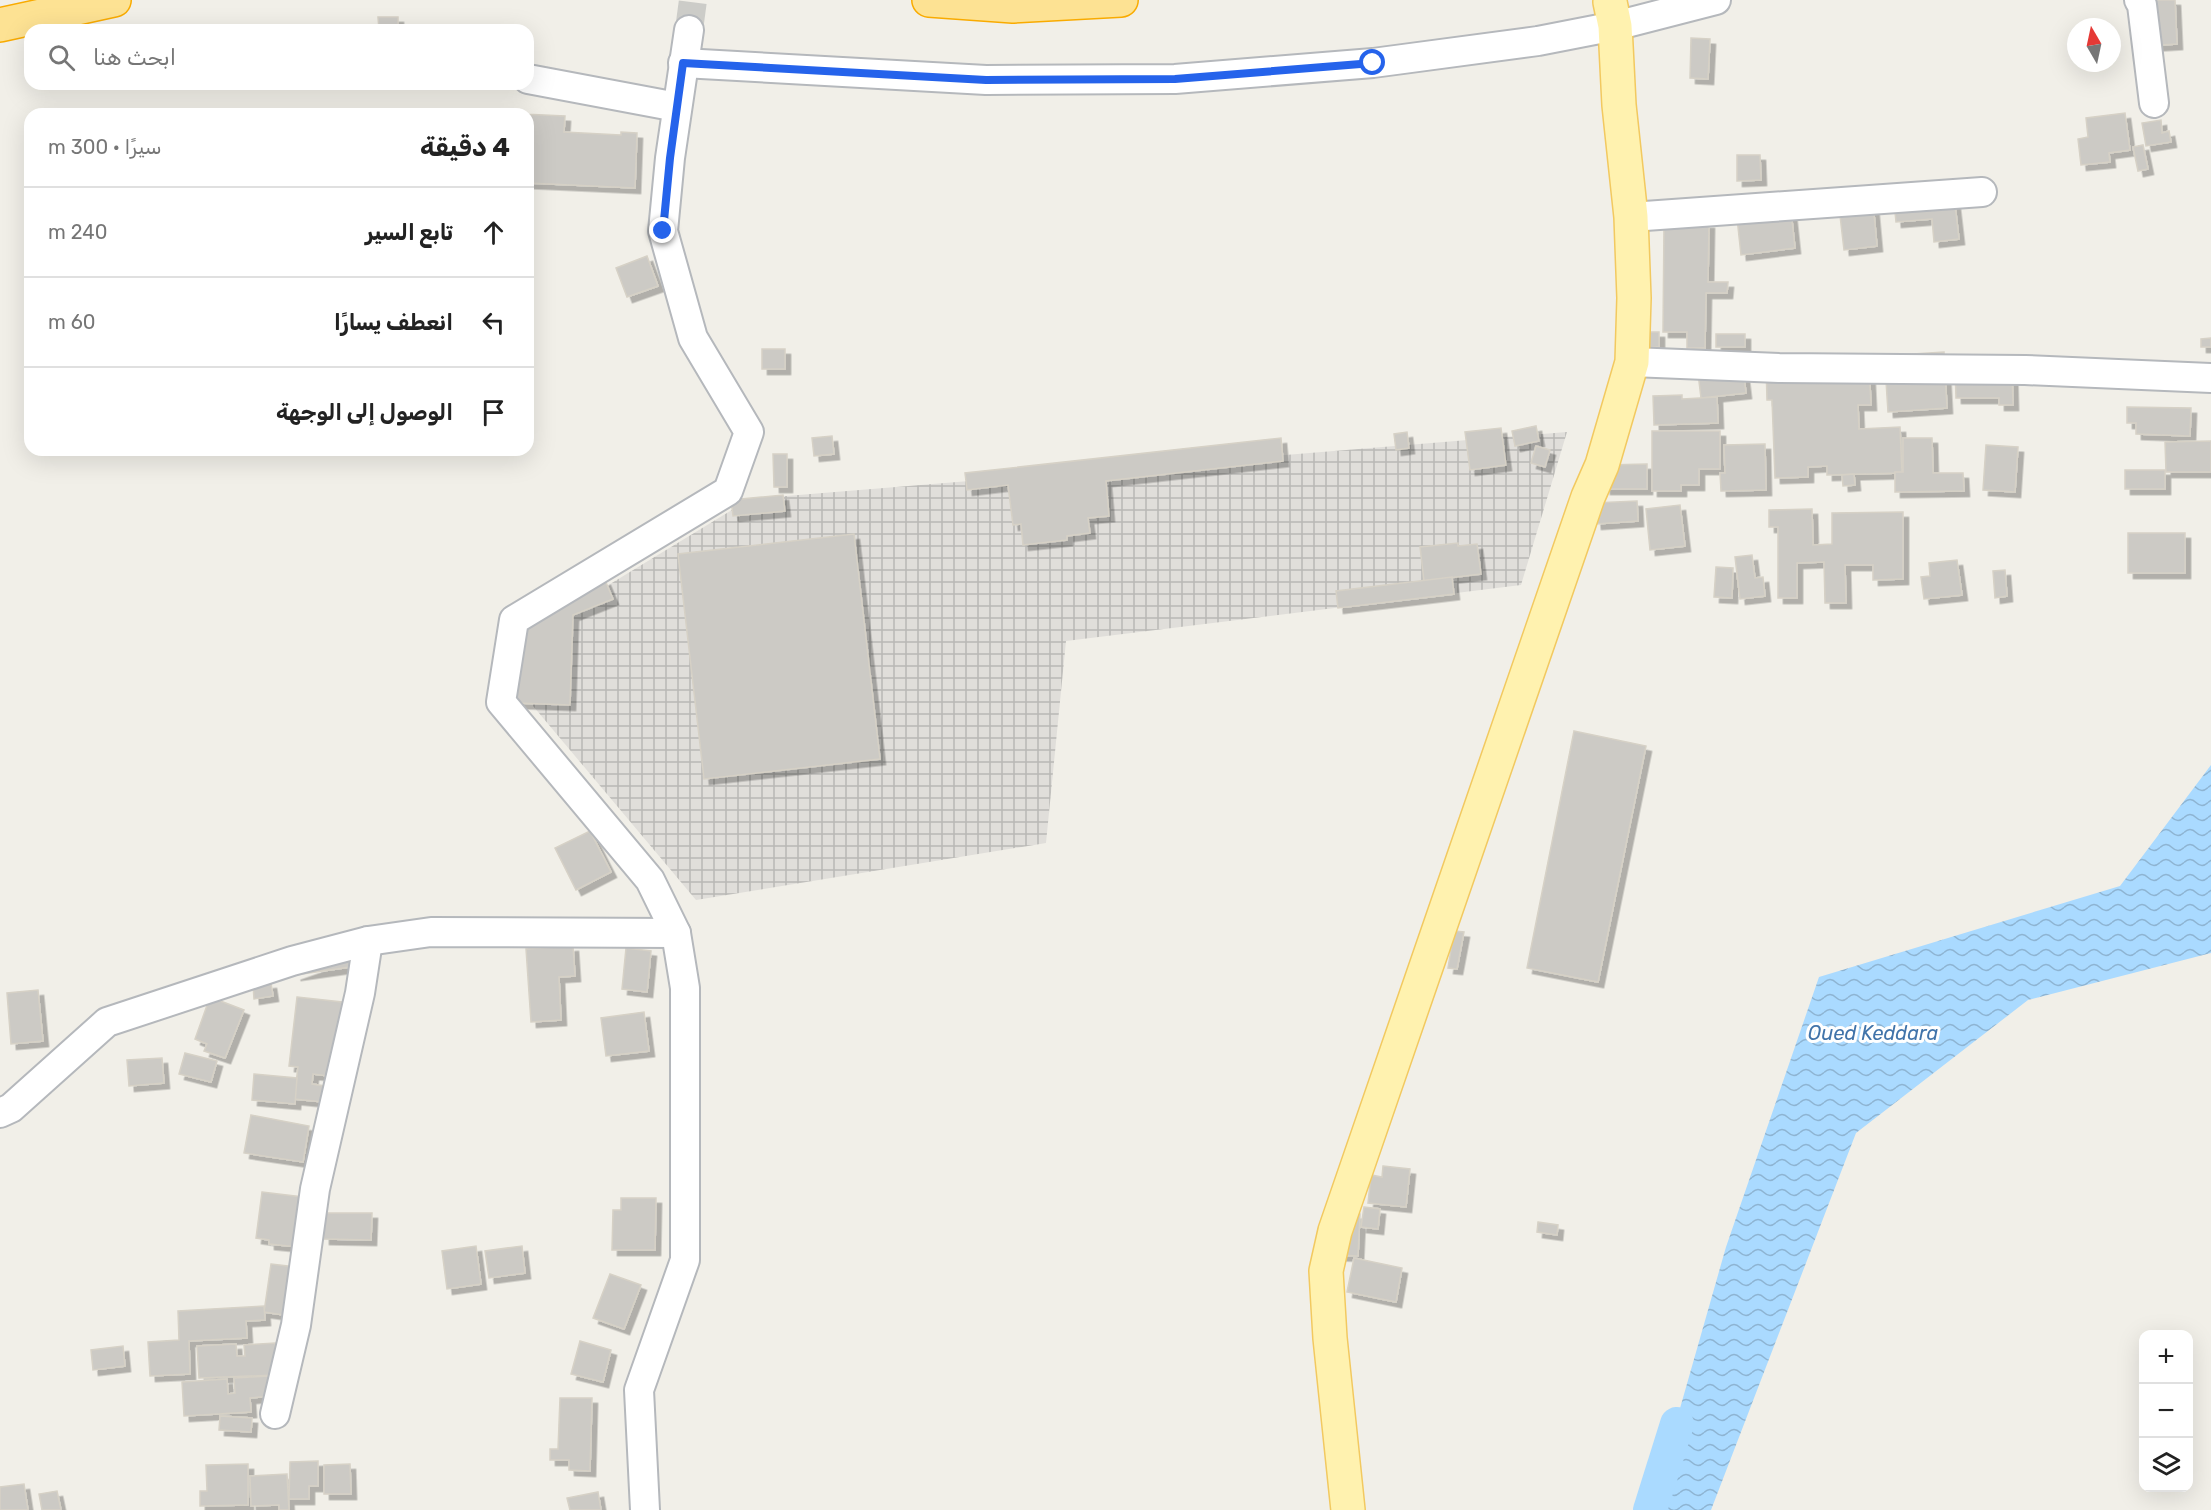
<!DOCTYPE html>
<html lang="ar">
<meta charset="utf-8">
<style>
:root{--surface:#fff;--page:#f6f6f6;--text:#222;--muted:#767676;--line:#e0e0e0}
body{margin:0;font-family:Rubik,"Noto Naskh Arabic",sans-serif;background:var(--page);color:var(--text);direction:rtl}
.controls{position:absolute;right:18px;bottom:18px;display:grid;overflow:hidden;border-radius:12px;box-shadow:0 6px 24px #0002}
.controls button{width:54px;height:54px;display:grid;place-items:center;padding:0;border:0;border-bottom:2px solid var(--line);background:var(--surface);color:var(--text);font:30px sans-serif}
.compass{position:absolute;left:2067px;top:18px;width:54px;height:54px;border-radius:50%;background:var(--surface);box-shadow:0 6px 24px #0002;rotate:351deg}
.stop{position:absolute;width:18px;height:18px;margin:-14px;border:4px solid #2563eb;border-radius:50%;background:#fff}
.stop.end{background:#2563eb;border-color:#fff;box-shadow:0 2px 6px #0008}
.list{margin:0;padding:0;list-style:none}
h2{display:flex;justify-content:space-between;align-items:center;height:78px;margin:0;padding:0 24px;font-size:26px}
h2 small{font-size:20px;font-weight:400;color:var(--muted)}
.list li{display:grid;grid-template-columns:39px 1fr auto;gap:18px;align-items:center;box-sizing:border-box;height:90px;padding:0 24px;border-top:2px solid var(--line)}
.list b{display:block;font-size:22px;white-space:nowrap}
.list em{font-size:20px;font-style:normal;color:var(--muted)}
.icon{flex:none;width:33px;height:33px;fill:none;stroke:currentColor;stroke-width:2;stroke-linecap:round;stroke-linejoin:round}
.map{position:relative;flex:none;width:2211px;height:1510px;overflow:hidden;direction:ltr}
.search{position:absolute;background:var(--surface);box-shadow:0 6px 24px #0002;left:24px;top:24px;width:510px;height:66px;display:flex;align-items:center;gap:15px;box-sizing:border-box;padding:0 21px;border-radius:18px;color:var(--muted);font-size:22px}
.panel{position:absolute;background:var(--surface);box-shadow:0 6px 24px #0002;left:24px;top:108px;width:510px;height:348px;border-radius:18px;direction:rtl}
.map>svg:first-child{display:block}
.industrial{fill:url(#industrial-grid)}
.water{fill:url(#water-waves)}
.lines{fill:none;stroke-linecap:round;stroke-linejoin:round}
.river{stroke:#aadaff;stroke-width:34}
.building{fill:#cccac5;stroke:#d6d1c6;stroke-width:1.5;filter:url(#shadow)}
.minor-tunnel{stroke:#ccccc8;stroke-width:28;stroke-dasharray:28 14;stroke-linecap:butt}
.minor-casing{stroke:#b5b8bc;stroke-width:32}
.major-casing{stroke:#f2c960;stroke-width:36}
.highway-casing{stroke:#f9ab00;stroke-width:36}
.minor{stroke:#fff;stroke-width:28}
.major{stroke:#fff2af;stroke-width:33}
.highway{stroke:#fde293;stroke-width:33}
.route{stroke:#2563eb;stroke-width:8}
.labels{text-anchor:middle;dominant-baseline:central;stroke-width:6;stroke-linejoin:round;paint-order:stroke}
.water-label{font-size:20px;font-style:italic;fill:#4174aa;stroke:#fff}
</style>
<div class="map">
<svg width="2211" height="1510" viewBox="0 0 2211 1510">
<defs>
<pattern id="industrial-grid" width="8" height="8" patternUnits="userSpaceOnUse" patternTransform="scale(1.5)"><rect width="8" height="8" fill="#e0deda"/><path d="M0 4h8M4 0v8" fill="none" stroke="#b9b8b5"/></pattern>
<pattern id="water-waves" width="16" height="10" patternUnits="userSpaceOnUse" patternTransform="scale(1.5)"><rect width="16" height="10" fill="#aadaff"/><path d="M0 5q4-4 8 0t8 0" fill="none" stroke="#8eb4d2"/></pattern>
<filter id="shadow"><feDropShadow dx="5.5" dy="5.5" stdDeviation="0" flood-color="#0004"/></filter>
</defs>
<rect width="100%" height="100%" fill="#f1efe8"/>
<path class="industrial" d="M1567,432l-46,153 -455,56 -20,202 -350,57 -163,-194 8,-80 209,-127z"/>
<path class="water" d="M2211,765v188l-183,47 -172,133 -145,377h-60l75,-263 93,-270 301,-91z"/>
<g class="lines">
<path class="river" d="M1650,1510l27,-86"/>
</g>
<g class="building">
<path d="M2142,0h33l2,44 -32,2z"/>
<path d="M378,17h20v13h-19z"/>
<path d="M1691,38l19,1 -2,40 -18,-1z"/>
<path d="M481,112l84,4 -1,16 57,3v-3l16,1 -2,55 -107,-5v-69h-47z"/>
<path d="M2125,113l5,37 -21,3 1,9 -29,3 -3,-26 10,-2 -2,-19z"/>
<path d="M2161,120l1,13 7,-2 2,11 -25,4 -4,-23z"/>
<path d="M2143,145l5,24 -10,2 -5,-24z"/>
<path d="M1737,155h23l1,25 -24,1z"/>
<path d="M1954,196l5,43 -25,3 -2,-23 -36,3 -2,-20z"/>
<path d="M1873,203l4,43 -33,4 -5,-43z"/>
<path d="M1791,211l4,37 -54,7 -4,-37z"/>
<path d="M1664,223h45l-1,59h20l-1,11h-21l-1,55h-18v-16h-24z"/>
<path d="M647,256l11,30 -31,11 -11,-29z"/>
<rect x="1637" y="332" width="22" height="15"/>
<rect x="1716" y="334" width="29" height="13"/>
<path d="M2211,338v9h-10v-8z"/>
<rect x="762" y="349" width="23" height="20"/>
<path d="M1944,352l3,56 -59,4 -2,-31 11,-26z"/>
<path d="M1742,360l4,33 -45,5 -4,-33z"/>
<path d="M1869,364l2,41h-13l1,24 41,-2 2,46 -75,2v-9l-19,1v10l-33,1 -3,-78h-5l-1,-35z"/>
<path d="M2012,368l1,37h-14v-7h-43l-1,-29z"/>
<path d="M1682,395v4l35,-2 1,26 -64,2 -1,-29z"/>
<path d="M2127,407l64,1 -1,28 -54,-2v-11h-9z"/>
<path d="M1536,426l3,15 -24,5 -3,-15z"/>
<path d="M1501,428l5,37 -36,5 -5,-38z"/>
<path d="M1652,431h68v38h-21v16h-18v6h-29z"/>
<path d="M1407,432l2,16 -13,2 -2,-16z"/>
<path d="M832,436l2,18 -20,2 -2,-18z"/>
<path d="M1281,438l2,23 -177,20 3,35 -21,2 2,15 -23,3v4l-44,5 -2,-21 -8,1 -5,-40 -41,5 -2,-17z"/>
<path d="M1903,438h29l1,35h30l1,18 -69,1v-20h8z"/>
<path d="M2211,441v31h-45l-1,-30z"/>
<path d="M1765,444l1,46 -45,1 -1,-18h5l-1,-28z"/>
<path d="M1986,445l32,2 -3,45 -32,-2z"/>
<path d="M1536,446l14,4 -5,17 -14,-4z"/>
<path d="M773,454h14v33h-13z"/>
<path d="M1647,464v25h-42v-24z"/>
<rect x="2125" y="470" width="40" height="19"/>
<path d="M1854,474l1,11 -12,1 -1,-11z"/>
<path d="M783,495l2,16 -52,5 -2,-16z"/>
<path d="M1637,501l1,20 -42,3 -2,-21z"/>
<path d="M1680,505l5,41 -35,4 -4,-41z"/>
<path d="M1812,509l1,36 19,-1v-31l71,-1v67l-30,1v-15h-28l1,38h-21l-1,-41 -27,1v35h-19v-71h-9v-17z"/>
<rect x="2128" y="533" width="57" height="40"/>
<path d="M854,534l26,225 -176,20 -26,-225z"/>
<path d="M1458,543v3l19,-2 4,30 -57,7 -4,-34z"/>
<path d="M1752,555l3,23 8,-1 2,19 -25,3 -5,-42z"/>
<path d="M1957,560l5,35 -38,4 -3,-22 9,-1 -1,-13z"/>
<path d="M1716,567l17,1 -1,30 -18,-1z"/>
<path d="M2005,570l2,26 -12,2 -2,-27z"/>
<path d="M1452,577l2,17 -116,14 -2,-17z"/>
<path d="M605,580l8,19 -40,16 -3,90 -53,-2 2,-82z"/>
<path d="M1574,731l72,15 -48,236 -71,-14z"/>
<path d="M590,831l21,41 -35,18 -21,-42z"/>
<path d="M1454,931l10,1 -7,37 -9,-1z"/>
<path d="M573,946l2,30 -16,1 2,43 -30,2 -5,-73z"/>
<path d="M626,948l25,3 -4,41 -25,-3z"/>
<path d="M355,954l2,12 -62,9z"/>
<path d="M271,983l2,13 -19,3 -1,-14z"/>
<path d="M38,990l5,51 -32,3 -4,-51z"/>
<path d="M210,997l34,13 -19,48 -21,-7 3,-7 -12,-5z"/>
<path d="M297,997l45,5 -6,50 -5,-1 -3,25 -15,-2 -1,10 13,2 -2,16 -29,-3 4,-32 -9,-1z"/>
<path d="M644,1012l5,39 -43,5 -5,-38z"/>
<path d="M185,1053l32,8 -6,21 -32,-8z"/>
<path d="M162,1058l2,25 -35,3 -2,-26z"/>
<path d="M254,1074l43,4 -2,26 -43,-4z"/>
<path d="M251,1115l58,11 -6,36 -59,-9z"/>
<path d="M1383,1166l27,3 -4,38 -38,-4 3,-28 11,2z"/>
<path d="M262,1192l41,5 -5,50 -29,-3v-4l-13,-2z"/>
<path d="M621,1198h35l-1,52h-43l1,-40h8z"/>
<path d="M1364,1207l16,2 -2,20 -17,-2z"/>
<path d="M324,1213h48l-1,27 -47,-1z"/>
<path d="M1336,1213l24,1 -2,42 -24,-1z"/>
<path d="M1538,1222l20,3 -1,10 -20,-3z"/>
<path d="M476,1246l5,38 -34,5 -5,-38z"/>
<path d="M522,1246l3,27 -36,5 -4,-27z"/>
<path d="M1354,1258l48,10 -6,34 -49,-10z"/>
<path d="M271,1264l25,3 -6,49 -26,-4z"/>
<path d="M610,1274l31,11 -17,44 -31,-11z"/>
<path d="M264,1306l1,14 -19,1 1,17 -58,3 1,33 -40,2 -2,-34 31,-2 -1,-29z"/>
<path d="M580,1341l31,9 -8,32 -32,-8z"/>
<path d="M275,1343l1,32 -77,3 -2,-32 39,-2 1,12h8l-1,-11z"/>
<path d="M123,1346l2,20 -32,4 -2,-20z"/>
<path d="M269,1376l2,20 -21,2 1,14 -67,4 -2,-34 45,-3 1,15 7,-1 -1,-15z"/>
<path d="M560,1398h32l-2,73 -21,-1v-10h-19v-11h8z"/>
<path d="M220,1416l32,2 -1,14 -32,-2z"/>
<path d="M318,1461v25h-9v13h-20l1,-37z"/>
<path d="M248,1464v41l-48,1v-15h7l-1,-26z"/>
<path d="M350,1464l1,30h-27v-29z"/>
<path d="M287,1474l2,36h-10v-5l-28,1 -1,-30z"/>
<path d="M24,1484l4,26h-28v-23z"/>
<path d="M57,1491l4,19h-19l-3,-16z"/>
<path d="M598,1492l3,18h-31l-3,-12z"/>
</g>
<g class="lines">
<path class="minor-tunnel" d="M689,30l4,-30"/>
<defs>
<g id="minor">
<path d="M2139,0l3,5 12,98"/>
<path d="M683,63l303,17 189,-1 198,-16 165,-22 77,-15 101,-26"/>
<path d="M528,79l149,28"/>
<path d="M1631,217l351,-25"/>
<path d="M1632,362l147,6 246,2 186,8"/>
<path d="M0,1113l11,-5 96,-86 185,-61 76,-20 63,-9 245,1"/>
<path d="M275,1414l21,-89 19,-136 45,-196 8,-52"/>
<path d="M645,1510l-6,-120 46,-130v-272l-9,-55 -26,-53 -149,-178 13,-82 214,-129 21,-59 -56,-94 -30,-107 7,-73 19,-128"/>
</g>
<path id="major" d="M1348,1510l-18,-172 -4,-67 9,-40 253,-734 14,-32 30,-103 2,-64 -3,-81 -12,-112 -4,-79 -5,-24"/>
<g id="highway">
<path d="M929,0l84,6 108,-6"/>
<path d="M0,25l114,-25"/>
</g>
</defs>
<use href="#minor" class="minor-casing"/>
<use href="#major" class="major-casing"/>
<use href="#highway" class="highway-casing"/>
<use href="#minor" class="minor"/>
<use href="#major" class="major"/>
<use href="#highway" class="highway"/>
</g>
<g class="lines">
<path class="route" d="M663,231l7,-73 13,-95 303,17 189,-1 198,-16"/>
</g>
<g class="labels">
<g class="water-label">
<text x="1873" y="1033">Oued Keddara</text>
</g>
</g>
</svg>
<div class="controls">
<button>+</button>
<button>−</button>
<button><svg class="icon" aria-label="layers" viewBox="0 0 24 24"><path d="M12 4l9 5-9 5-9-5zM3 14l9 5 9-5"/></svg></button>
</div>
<svg class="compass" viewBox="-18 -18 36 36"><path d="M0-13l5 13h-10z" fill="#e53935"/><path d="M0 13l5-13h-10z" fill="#767676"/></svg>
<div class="stop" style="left:1373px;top:63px"></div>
<div class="stop end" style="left:663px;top:231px"></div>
<div class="search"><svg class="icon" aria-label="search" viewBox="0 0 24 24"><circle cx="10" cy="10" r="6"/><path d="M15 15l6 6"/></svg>ابحث هنا</div>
<section class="panel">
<h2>4 دقيقة<small>سيرًا · 300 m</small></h2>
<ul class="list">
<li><svg class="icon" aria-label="ahead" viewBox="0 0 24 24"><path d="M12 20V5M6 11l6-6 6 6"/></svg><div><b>تابع السير</b></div><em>240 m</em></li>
<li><svg class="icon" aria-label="left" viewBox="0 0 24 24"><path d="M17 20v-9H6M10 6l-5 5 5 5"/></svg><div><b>انعطف يسارًا</b></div><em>60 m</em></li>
<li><svg class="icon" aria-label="arrive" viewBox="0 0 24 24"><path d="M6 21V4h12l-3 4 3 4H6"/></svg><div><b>الوصول إلى الوجهة</b></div></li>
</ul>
</section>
</div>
